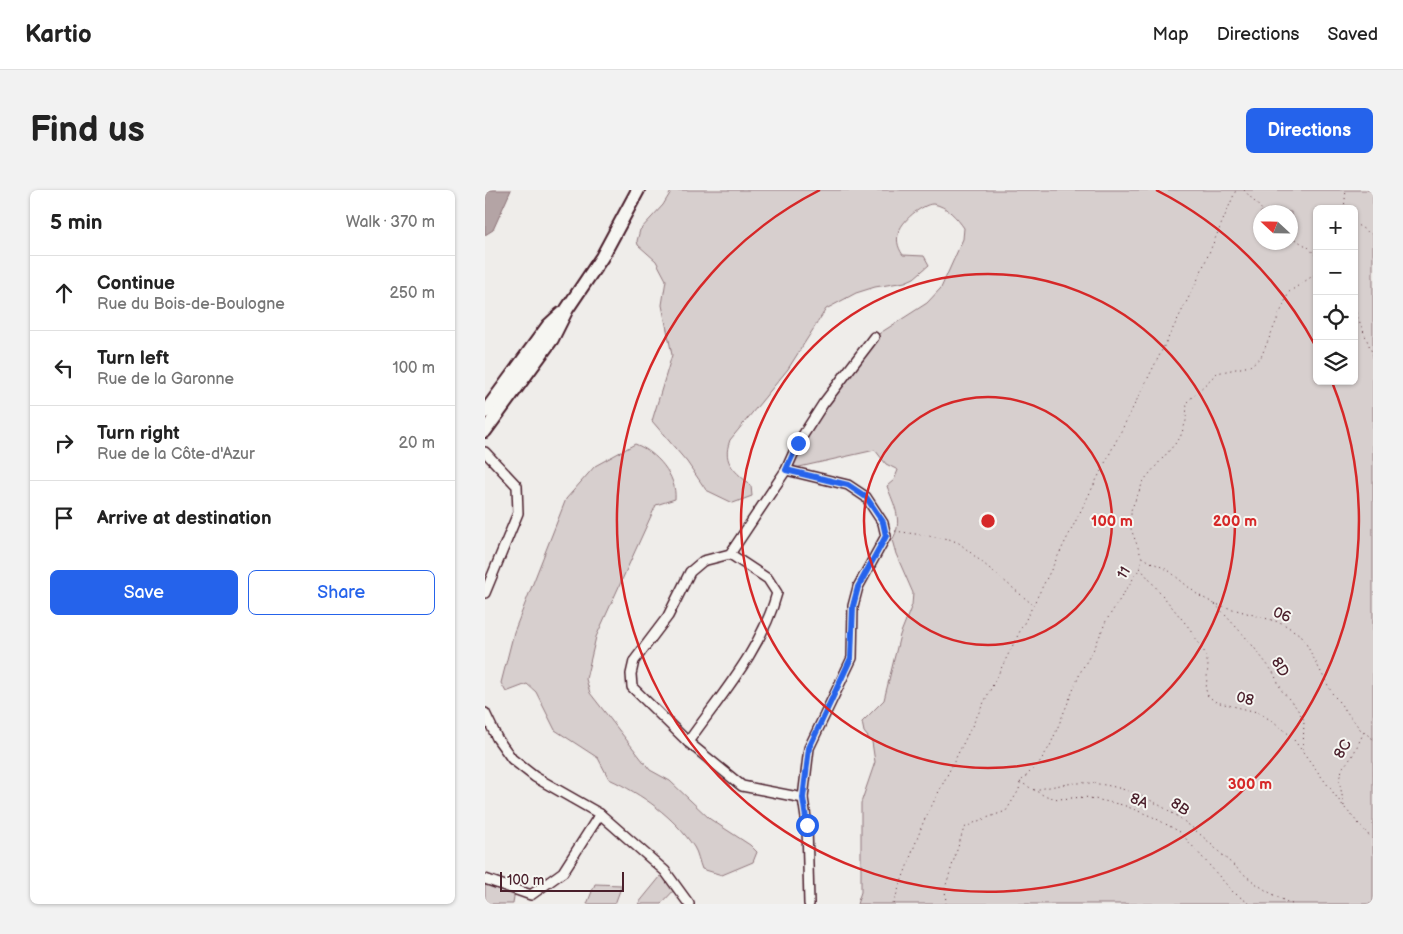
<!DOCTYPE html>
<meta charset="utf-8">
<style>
:root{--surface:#fff;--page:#f2f2f2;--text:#222;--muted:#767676;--line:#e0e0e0;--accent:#2563eb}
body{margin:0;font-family:"Balsamiq Sans",sans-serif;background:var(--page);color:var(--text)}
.controls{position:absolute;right:15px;top:15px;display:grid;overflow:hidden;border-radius:8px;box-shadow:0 1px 4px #0004}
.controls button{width:45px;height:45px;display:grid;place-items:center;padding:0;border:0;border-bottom:1px solid var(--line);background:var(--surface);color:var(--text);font:25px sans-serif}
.compass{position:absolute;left:768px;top:15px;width:45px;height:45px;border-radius:50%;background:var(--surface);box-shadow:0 1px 4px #0004;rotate:292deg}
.scale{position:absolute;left:15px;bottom:12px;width:124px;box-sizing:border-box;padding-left:5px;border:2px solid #4a1f2b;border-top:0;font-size:14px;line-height:18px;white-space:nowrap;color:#4a1f2b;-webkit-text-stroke:4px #f6f6f2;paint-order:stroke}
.stop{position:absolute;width:15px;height:15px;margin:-11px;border:4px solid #2563eb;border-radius:50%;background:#fff}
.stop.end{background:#2563eb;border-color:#fff;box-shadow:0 1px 5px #0008}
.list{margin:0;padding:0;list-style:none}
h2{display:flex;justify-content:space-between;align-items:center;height:65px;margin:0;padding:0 20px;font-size:21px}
h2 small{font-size:16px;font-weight:400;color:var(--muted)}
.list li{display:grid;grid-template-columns:32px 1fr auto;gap:15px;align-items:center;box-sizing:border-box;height:75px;padding:0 20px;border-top:1px solid var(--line)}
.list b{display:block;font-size:19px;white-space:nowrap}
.list p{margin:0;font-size:16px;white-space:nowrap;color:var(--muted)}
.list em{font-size:16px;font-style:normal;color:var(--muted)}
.actions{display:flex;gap:10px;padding:15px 20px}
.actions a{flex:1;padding:11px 0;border:1px solid var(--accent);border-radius:8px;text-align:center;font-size:18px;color:var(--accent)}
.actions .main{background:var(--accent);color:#fff}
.icon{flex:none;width:28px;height:28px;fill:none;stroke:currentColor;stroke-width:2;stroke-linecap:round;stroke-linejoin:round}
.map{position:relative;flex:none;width:888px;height:714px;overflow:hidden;border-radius:8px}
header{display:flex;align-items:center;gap:30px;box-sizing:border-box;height:70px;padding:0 25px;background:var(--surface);border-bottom:1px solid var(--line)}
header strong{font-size:24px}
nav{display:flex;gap:28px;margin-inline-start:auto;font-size:18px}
.intro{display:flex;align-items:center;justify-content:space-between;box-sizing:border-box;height:120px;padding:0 30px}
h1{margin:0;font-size:35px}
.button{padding:12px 22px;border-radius:8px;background:var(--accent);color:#fff;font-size:18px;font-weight:700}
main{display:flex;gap:30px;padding:0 30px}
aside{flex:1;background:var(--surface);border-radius:8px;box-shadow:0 1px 4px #0004}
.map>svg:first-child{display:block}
.green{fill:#d7cfce;stroke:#90777c;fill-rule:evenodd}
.water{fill:#b4a4a5;stroke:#8a6f74}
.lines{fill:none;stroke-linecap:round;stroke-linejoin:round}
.minor-casing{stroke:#4a1f2b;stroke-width:12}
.secondary-casing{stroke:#4a1f2b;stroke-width:16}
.path{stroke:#4a1f2b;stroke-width:1;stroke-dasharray:1 4;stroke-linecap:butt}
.minor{stroke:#f6f6f2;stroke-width:9}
.secondary{stroke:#f6f6f2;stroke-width:12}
.route{stroke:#2563eb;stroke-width:6}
.ring{fill:none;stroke:#d62828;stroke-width:2.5}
.labels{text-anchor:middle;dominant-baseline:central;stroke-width:4;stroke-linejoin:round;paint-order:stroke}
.street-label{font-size:15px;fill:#4a1f2b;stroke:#f6f6f2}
.centre{fill:#d62828;stroke:#f6f6f2;stroke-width:2.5}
.ring-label{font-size:15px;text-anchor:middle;font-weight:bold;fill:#d62828;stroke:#f6f6f2;stroke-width:4;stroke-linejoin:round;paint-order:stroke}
</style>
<header>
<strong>Kartio</strong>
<nav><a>Map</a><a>Directions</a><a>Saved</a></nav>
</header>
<div class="intro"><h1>Find us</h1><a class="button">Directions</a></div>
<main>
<aside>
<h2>5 min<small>Walk · 370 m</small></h2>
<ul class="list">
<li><svg class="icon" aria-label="ahead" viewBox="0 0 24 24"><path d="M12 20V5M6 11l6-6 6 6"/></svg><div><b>Continue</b><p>Rue du Bois-de-Boulogne</p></div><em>250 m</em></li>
<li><svg class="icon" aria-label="left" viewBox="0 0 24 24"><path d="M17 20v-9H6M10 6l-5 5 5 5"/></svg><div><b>Turn left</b><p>Rue de la Garonne</p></div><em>100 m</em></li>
<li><svg class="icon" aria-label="right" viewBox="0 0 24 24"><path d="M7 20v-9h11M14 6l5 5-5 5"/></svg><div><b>Turn right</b><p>Rue de la Côte-d'Azur</p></div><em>20 m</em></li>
<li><svg class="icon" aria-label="arrive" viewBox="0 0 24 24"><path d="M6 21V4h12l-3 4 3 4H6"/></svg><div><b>Arrive at destination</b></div></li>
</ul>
<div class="actions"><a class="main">Save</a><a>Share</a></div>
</aside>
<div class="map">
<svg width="888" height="714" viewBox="0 0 888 714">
<rect width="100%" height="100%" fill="#efedea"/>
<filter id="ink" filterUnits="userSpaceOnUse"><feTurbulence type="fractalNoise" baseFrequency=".02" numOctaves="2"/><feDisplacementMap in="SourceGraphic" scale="10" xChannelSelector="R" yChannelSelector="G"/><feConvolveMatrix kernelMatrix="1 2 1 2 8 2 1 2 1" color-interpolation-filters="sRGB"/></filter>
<g filter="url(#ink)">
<g class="green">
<path d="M187,0h701v714h-516l4,-12v-89l14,-41 -3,-20 -8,-10 -2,-10 22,-22 16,-65 12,-30 1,-12 -17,-39 -4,-14c12,-18 2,-35 -5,-54l7,-6 4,-10 -12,-6 -11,-14 -89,20 37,-66 51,-67 53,-34 14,-15 22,-49 1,-11c-7,-10 -17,-22 -31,-24 -6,0 -13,5 -18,8 -15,12 -24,26 -12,43l21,1 5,9 -15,13 -9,4 -30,5 -19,6 -30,16 -38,60 -58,71c-9,24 6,31 21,46l1,10 -19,7 -27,-13 -19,-28 -35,-41 20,-66 -10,-50 4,-25 -10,-19 -18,-16 -1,-4 3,-11 23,-25zM832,19h37v172h-37zM776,22h30v30h-30z"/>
<path d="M150,254c22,8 42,32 40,55l-19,6 -60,132 -10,42 4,14 60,77 20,11 40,38 40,26 7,7 -4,10 -31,13 -20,-6c-3,-7 -4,-16 -8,-22 -20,-30 -52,-53 -85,-68l-11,-21 -43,-28 -19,-38 -9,-8 -21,8 -5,-9 13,-51 52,-133 29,-33z"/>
<path d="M180,681l12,16 -16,17h-23z"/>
<path d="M0,689l30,10 -2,15h-28z"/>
<path d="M110,694l27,1 -7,19h-28z"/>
</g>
<path class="water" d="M0,0h26l-18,40 -8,5z"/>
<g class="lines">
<defs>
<g id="minor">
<path d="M0,262l32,34 1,27 -33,80"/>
<path d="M301,280l62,15 18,12 17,26 3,13 -28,51 -5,19 -1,52 -43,90 -6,50 4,27 2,79"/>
<path d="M0,523l12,25 15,21 23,18 65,37 65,57 24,33"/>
<path d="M203,552c33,-47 74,-93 89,-149l-9,-14 -38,-25"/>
<path d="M318,608l-61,-12 -54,-44 -56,-55 -1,-13 3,-13 34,-45 22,-44 13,-11 27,-7 56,-84 12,-27 25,-39 51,-67"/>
<path d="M0,689l46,16 32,-23 37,-58"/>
</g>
<g id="secondary">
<path d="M0,222l63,-86 13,-12"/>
<path d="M0,241l67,-92 15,-30 35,-52 36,-67"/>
</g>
</defs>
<use href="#minor" class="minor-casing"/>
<use href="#secondary" class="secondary-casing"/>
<g class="path">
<path d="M759,0l20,22"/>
<path d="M859,19l2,-19"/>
<path d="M869,33l19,12"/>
<path d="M806,47l17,10 9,10"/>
<path d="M869,118l19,47"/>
<path d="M410,341l54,8 10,4 73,61"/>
<path d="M657,368l26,12 30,25 17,9 67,19 20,13 30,57 28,36 13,10"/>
<path d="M655,378l50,61 15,24 3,12 -2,25 2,6 8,6 41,10 17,10 17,14 53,71 29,33"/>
<path d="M730,414l34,37 24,31 9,19 14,16 8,13 -1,32"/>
<path d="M535,592l23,13 15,4 27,-2 38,8 30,12 27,15 53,60 17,12"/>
<path d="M549,600c17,-3 36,-8 54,-7 50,3 92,31 127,65 24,23 46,43 77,56"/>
<path d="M859,616l-5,-27 4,-12 9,-10 12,-25"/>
<path d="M408,714l30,-81 274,-542 39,-91"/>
<path d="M461,714l-1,-16 19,-60 14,-7 28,-10 13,-21 1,-8 19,-19 11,-17 31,-75 14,-24 11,-26 34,-53 2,-10 -11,-29v-19l13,-30 36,-42 6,-17 1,-19 30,-29 33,-7 11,-9 28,-65 28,-19"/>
</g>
<use href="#minor" class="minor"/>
<use href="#secondary" class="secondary"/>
</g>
</g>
<g class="lines" filter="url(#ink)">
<path class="route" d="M313,253l-12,27 62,15 18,12 17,25 3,14 -28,51 -5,19 -2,52 -42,90 -6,50 4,27"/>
</g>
<g class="ring">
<circle cx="503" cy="331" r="124"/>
<circle cx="503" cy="331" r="247"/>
<path d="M671 0A371 371 0 0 1 831 157M847 192A371 371 0 1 1 335 0"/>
</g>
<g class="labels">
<g class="street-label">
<text transform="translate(639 383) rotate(-58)">11</text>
<text transform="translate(797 425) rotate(23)">06</text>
<text transform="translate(795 477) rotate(59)">8D</text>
<text transform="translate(760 509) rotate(14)">08</text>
<text transform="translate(858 559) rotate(-59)">8C</text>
<text transform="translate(654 611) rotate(21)">8A</text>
<text transform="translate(695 617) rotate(35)">8B</text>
</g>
</g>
<circle cx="503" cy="331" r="8" class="centre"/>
<g class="ring-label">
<text x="627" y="336">100 m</text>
<text x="750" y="336">200 m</text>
<text x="765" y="599">300 m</text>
</g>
</svg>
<div class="controls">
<button>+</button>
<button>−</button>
<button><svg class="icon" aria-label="locate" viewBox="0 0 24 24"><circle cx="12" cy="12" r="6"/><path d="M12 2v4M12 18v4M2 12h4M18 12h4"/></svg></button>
<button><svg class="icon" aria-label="layers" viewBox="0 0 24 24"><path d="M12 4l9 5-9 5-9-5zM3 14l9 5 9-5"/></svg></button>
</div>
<svg class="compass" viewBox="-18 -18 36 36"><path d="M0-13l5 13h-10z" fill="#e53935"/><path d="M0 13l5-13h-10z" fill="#767676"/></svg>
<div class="scale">100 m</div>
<div class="stop" style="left:322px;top:635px"></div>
<div class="stop end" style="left:313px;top:253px"></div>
</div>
</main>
